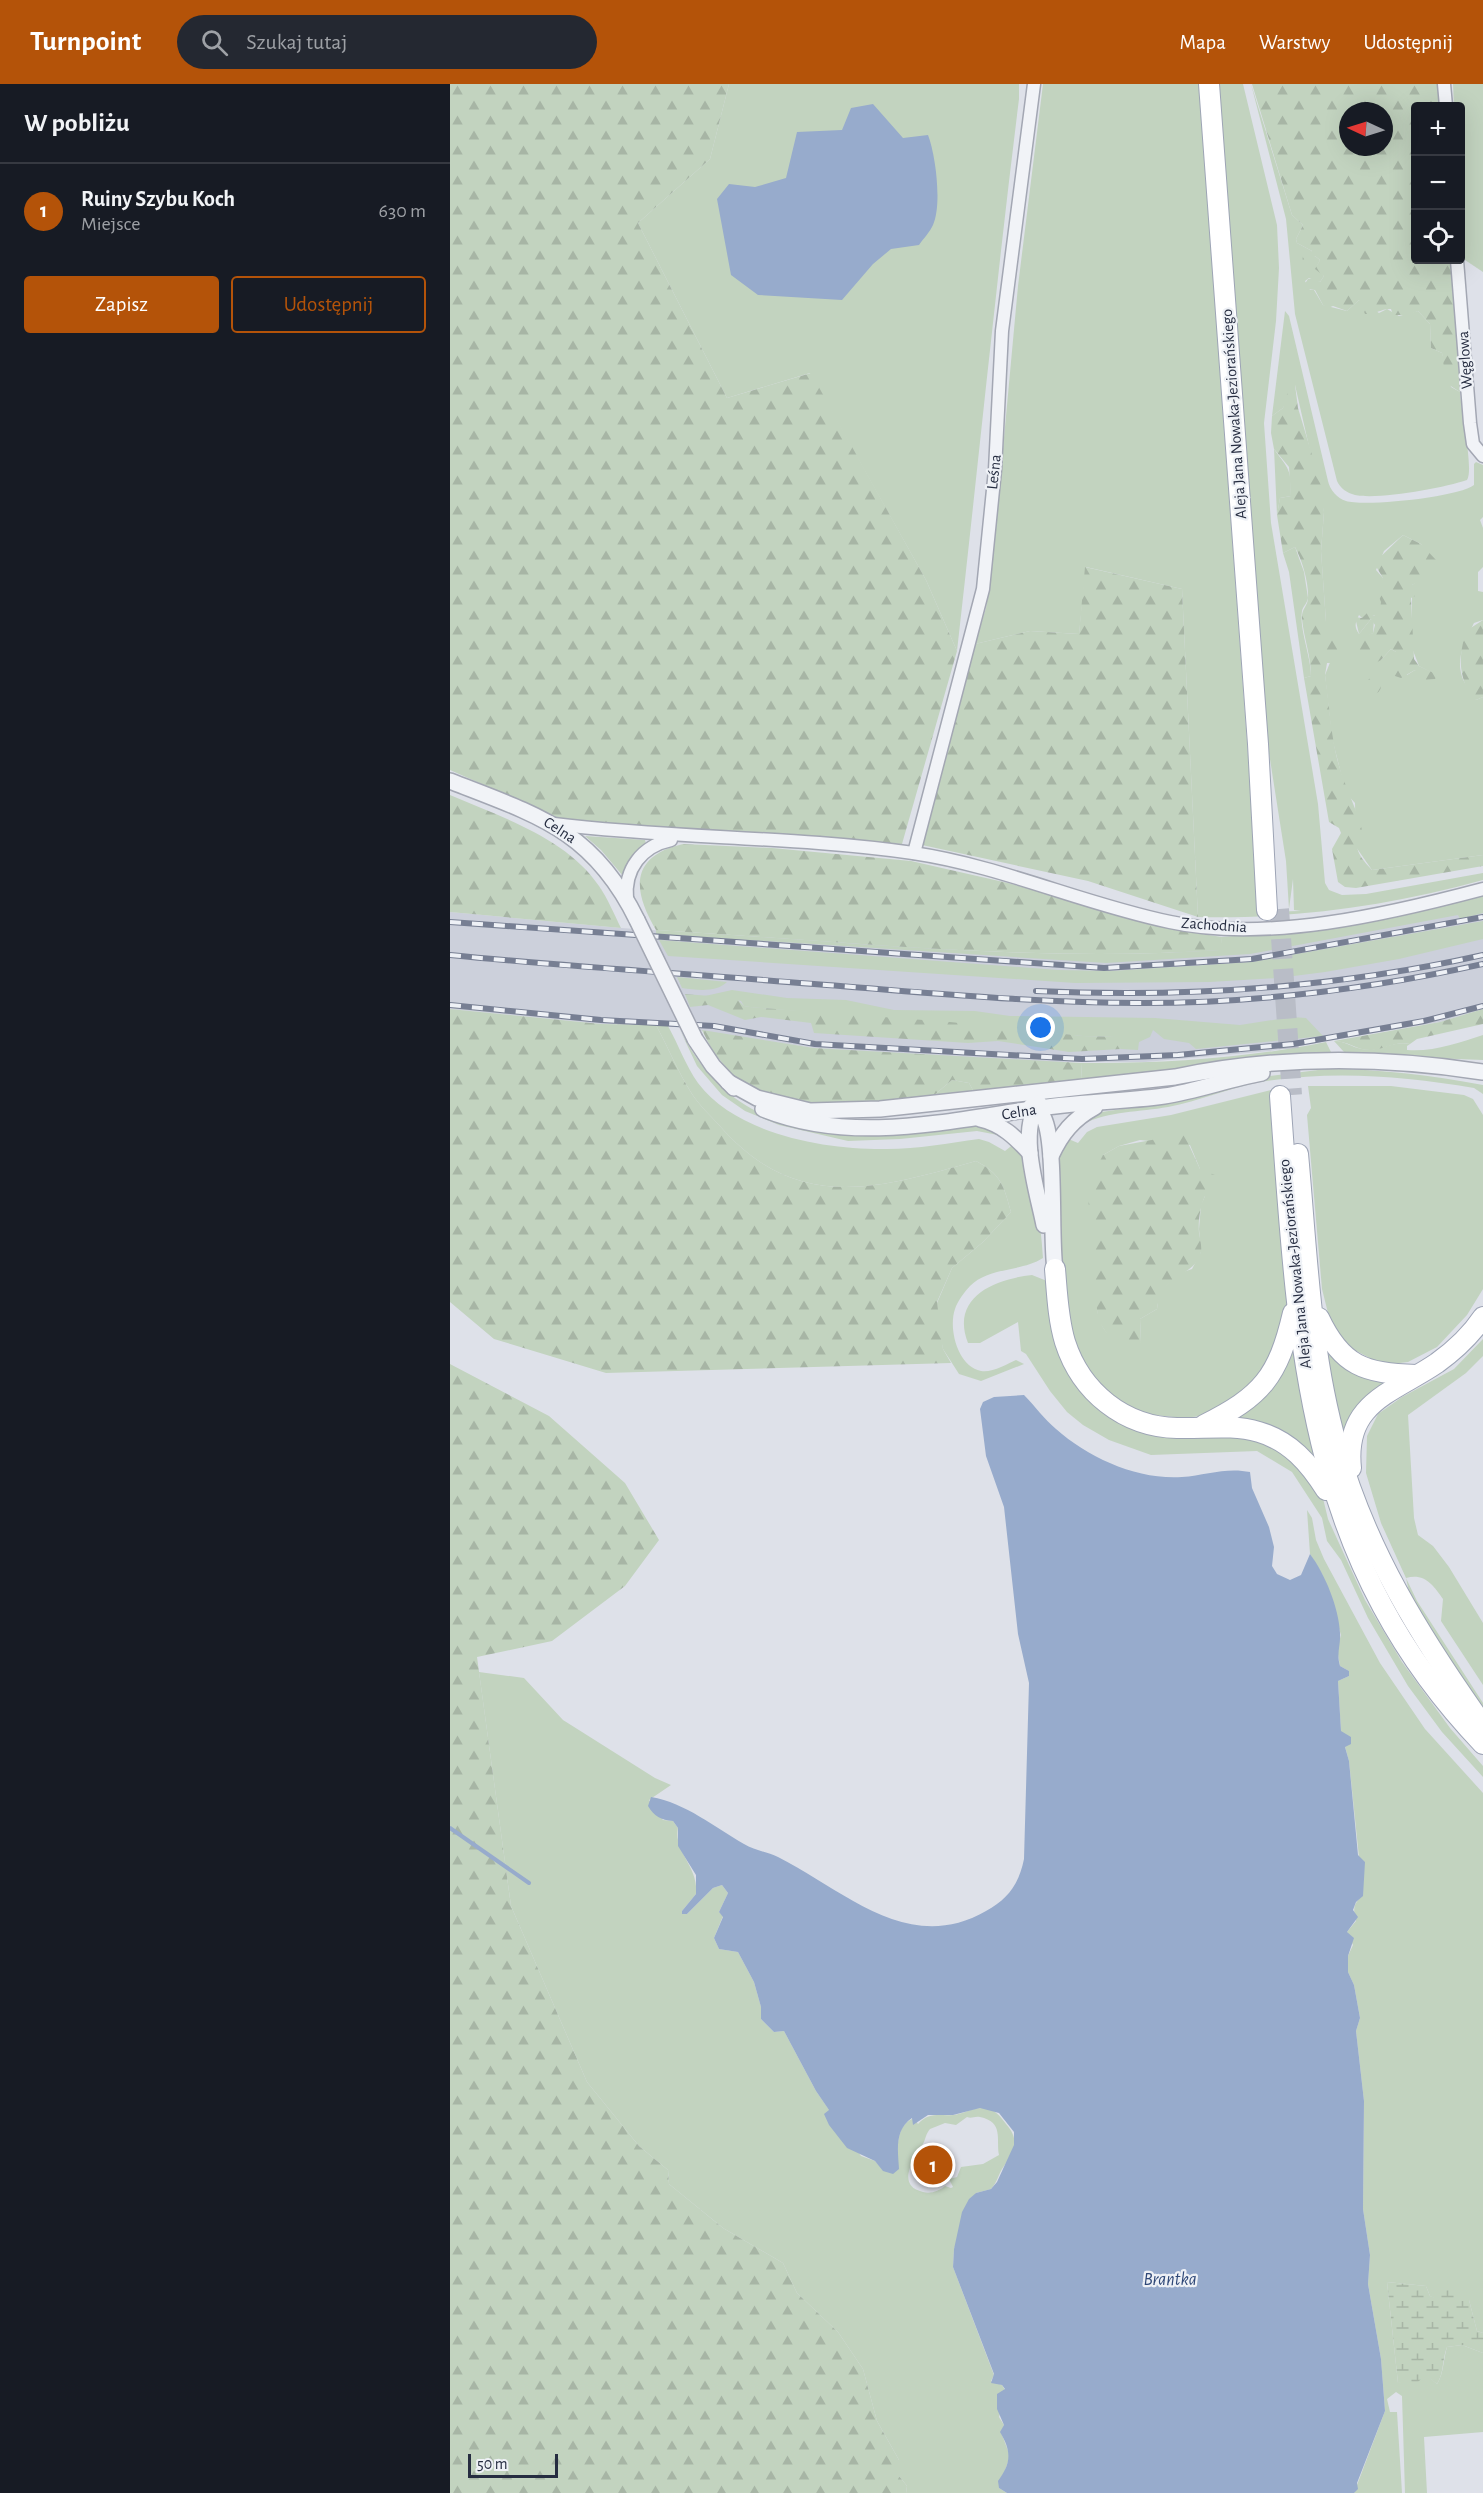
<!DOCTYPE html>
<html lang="pl">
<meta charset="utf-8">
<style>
:root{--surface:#171b24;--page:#242831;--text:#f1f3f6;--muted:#9ea1a6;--line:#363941;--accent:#b45309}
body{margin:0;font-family:"Alegreya Sans",sans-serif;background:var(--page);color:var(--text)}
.controls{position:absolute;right:18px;top:18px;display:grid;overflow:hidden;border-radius:6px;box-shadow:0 6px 24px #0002}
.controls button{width:54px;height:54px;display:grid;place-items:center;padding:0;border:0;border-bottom:2px solid var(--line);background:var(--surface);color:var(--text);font:30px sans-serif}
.compass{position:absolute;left:889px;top:18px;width:54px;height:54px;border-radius:50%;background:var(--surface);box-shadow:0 6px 24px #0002;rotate:274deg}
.scale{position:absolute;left:18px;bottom:15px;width:90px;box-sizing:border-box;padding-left:6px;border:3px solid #262d41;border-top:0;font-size:16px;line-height:21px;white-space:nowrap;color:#262d41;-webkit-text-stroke:4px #eef1f6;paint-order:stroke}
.you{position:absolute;left:591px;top:944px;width:21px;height:21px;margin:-15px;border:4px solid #fff;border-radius:50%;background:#1a73e8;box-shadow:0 0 0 9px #1a73e833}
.badge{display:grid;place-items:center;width:39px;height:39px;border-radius:50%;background:var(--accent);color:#fff;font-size:20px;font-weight:700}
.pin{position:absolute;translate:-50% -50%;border:3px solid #fff;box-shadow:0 2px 6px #0006}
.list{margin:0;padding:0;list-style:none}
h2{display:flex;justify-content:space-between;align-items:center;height:78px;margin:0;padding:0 24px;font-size:26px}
h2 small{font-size:20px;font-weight:400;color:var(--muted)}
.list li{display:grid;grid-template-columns:39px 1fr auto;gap:18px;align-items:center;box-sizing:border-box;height:96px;padding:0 24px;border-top:2px solid var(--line)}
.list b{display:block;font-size:22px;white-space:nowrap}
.list p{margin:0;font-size:20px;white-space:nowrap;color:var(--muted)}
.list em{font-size:20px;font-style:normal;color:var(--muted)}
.actions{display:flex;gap:12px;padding:18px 24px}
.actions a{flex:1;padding:14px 0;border:2px solid var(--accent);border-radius:6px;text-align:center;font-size:21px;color:var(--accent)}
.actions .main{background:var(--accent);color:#fff}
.icon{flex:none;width:33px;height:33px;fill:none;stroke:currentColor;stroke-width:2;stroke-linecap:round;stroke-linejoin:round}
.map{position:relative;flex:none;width:1033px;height:2409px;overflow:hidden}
header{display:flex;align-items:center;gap:36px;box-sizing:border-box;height:84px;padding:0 30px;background:var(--accent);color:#fff}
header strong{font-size:28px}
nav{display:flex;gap:33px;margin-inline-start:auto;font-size:21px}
.search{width:420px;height:54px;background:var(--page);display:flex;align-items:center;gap:15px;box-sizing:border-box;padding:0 21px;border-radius:33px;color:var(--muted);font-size:22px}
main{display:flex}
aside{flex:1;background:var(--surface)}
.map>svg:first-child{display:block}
.built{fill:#ccd0db}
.green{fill:#c2d3bf;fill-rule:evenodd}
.forest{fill:url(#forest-firs);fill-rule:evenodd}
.wetland{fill:url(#wetland-marsh)}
.water{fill:#97abcc}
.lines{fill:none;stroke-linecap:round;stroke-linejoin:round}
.stream{stroke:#97abcc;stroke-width:4}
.primary-tunnel{stroke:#b9bdc7;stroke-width:20;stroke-dasharray:20 10;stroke-linecap:butt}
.minor-casing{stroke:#a3a7b3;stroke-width:15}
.tertiary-casing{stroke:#a3a7b3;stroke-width:18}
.primary-casing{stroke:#9da4b5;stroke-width:22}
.minor{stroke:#f1f3f7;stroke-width:12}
.tertiary{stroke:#f1f3f7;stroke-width:15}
.primary{stroke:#fff;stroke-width:20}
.rail-casing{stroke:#777f93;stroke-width:6}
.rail{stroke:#eef1f6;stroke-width:4;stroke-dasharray:11;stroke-linecap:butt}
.tertiary-bridge-casing{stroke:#a3a7b3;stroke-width:18;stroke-linecap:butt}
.tertiary-bridge{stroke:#f1f3f7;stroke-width:15}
.labels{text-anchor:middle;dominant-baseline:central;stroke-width:4.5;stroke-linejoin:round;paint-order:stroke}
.street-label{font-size:16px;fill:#262d41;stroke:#eef1f6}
.water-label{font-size:18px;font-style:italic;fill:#2e4777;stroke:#eef1f6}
</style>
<header>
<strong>Turnpoint</strong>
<div class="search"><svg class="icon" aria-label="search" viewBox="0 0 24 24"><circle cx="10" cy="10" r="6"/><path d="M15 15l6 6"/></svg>Szukaj tutaj</div>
<nav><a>Mapa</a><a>Warstwy</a><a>Udostępnij</a></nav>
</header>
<main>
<aside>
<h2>W pobliżu<small></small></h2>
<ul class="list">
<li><span class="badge">1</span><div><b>Ruiny Szybu Koch</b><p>Miejsce</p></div><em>630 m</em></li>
</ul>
<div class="actions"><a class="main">Zapisz</a><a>Udostępnij</a></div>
</aside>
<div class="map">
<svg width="1033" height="2409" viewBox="0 0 1033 2409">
<defs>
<pattern id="forest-firs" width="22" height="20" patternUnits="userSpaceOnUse" patternTransform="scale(1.5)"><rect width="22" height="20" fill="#c2d3bf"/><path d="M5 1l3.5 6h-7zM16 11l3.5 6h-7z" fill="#a7b5a5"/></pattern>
<pattern id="wetland-marsh" width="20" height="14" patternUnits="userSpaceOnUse" patternTransform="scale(1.5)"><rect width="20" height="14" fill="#c2d3bf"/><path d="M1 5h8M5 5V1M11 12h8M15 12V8" fill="none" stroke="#a7b5a5"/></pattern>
</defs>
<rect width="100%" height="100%" fill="#dee1e9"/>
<path class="built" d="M1033,822v103l-43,13 -170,29 -125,11h-110l-221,-14 -146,-22 -67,-2 -151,-15v-97l171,16 406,26 129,1z"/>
<g class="green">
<path d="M279,0h290v15c-23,184 -41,368 -62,552l-31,-71 -116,-207 -83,25 -89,-175 72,-64z"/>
<path d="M593,0h156l54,740 4,88 44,-1 -7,-1 -1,-31 -4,30 -3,-48 -20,-127 -48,-650h25l34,141 2,43 -3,53 -12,102 7,100 47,281 7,79 4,7 13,5 24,-1 117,-21v7c-94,26 -187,39 -285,37l-16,-328 -96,-22 -7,67 -49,-3 -55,13 11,-36 6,-40 26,-282z"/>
<path d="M801,0l41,131 11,10 -7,14 1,4 15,8 -3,4 2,3 4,-2 5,4 -3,6 7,10 -4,6 -11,-4 -4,3 5,9h4l9,15 24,6 12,-11 20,13 8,-4 12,7 19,-5 12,13 1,24 11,5 9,34 9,5c1,19 14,78 7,88 -23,8 -89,20 -112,15 -8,-2 -15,-7 -18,-14l-42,-167 -9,-95z"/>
<path d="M1003,0h30v188l-18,-12 -5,-56v-98h-6z"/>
<path d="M835,227l4,5 39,165c2,9 9,17 18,20 19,6 113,-4 128,-16v-21l2,-2 7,3v52l-3,3 3,8v39l-5,5v19l5,1v28l-9,3c-16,32 -22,47 2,77l7,-3v158l-111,15 -16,-23 -1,-44 -9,-10 -14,-55 -7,-63 16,-40 -15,-13 -5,-71 3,-39 -29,-127 -12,23 -11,8zM953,451l18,9 6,9 -9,28 -6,4v63l7,18 19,10 -23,-6 -8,5 -11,-23 -5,-3 -10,11 -14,-24 6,-3 1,-13 -3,-1 -12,15c-5,-7 -4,-11 0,-19l3,3 15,-3 4,-5 2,-32 -7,-8 8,-19z"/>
<path d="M824,365c15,21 17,19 17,47l-11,2 -3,17z"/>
<path d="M845,463l9,25 4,26c-1,6 -5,8 -6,13 -3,18 9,45 9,65l-7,2 -15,-106 -6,-19z"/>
<path d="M135,752l60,4 1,4 -9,8 -14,24 -22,-26z"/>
<path d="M1033,812v17l-23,6 -2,-4 -208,39 -144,9 -450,-29v-4c188,11 376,33 564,20l2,-13c91,-7 172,-18 261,-41z"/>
<path d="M1033,837v18l-84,20 -74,13 -47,6 -68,4 -135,1 -407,-27 -9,-16 399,30 53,1 141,-9z"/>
<path d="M227,893l50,5c-11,11 -31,8 -45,6z"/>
<path d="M282,906l55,8 59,2 48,10 81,1 35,5 145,2 85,7 52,-8 14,1 17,18 -127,13 -7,-6 -25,-4 -11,-9 -3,7 -11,5 -1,8 -17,-1 -6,-12 -32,-1 -333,-29 -6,-1 -3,-5 -36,-5z"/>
<path d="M206,941l12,1c10,18 18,40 30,57 39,52 129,67 189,66 31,0 62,-6 92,-10l10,3 16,9 10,-8c19,33 26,78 28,115 -22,14 -54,9 -73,28 -5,5 -13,16 -15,23 -7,20 3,58 26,62 11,2 26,-7 35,-11l8,4 -43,17 -22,-7 -16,-25 -5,-25 -1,-21 15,-35 31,-26 28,-30c-7,-26 -10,-38 -35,-51 -99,28 -180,53 -257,-36 -9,-10 -20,-20 -27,-31 -14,-22 -24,-47 -36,-69z"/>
<path d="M230,946c62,123 178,108 296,96h9l18,10 -26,-5 -77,8 -52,2 -69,-16 -34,-14 -23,-16 -25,-29z"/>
<path d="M1033,951v25l-132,-5 -7,-3 -10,-11c11,0 17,6 28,8 16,4 31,-9 48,-5l-3,2v4c27,2 51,-7 76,-15z"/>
<path d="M876,958l6,12 -250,26 -1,-17c81,1 167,-5 245,-21z"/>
<path d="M876,985c53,0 104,6 157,16v9l-9,-6c-71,-12 -142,-18 -213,-6 -32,6 -62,19 -93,25 -28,5 -59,4 -85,17l12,-11 68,-10 90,-25z"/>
<path d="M502,996l17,3 5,9 -42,5z"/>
<path d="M858,1002h83l73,9 9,4 10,16v174l-16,26 -30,32 -29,15 -25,3 -38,-20 -13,-16 -10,-40 -15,-174 4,-7z"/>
<path d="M821,1006l16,217 -27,76 -51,32 -25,3 -30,-3 -27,-8 -25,-17 -25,-39 -13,-61 -4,-60 -1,-61 1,-17 6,-14 12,5 9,-11 10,-5 74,-12zM690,1056l50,5 10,24 5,27 -4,9 -2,24 2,23 -9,17 -15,5 -18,19 -2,16 -17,10 1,23c-25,3 -40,-7 -44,-33l6,-154 16,-9z"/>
<path d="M582,1191l15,6 10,70 8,17 18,25 30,26 44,17 15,2 41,-5 59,9 49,48 7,29 37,81 37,62 48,66 33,38v11l-41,-45 -34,-46 -40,-68 -27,-58 -14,-19 -5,-23 -30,-46 -35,-21 -106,4 -42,-15 -26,-15 -16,-13 -17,-21 -24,-37 -5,-3 -3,-29 -38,21h-12c-18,-46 27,-64 64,-68z"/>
<path d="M1033,1255v17l-17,17 -58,42 6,103 4,17 15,11 16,21 34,56v62l-42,-64 2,-22c-10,-14 -18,-26 -37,-21l11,23 66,102v13l-72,-115 -5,-23 -25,-55 -15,-50 1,-37 11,-22 24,-17 52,-28z"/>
<path d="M841,1262l3,1 8,57 13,54 -3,1 -80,-37z"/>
<path d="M876,1263l70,32 -44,36 -11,22z"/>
<path d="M857,1426l5,8 4,22 8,19 56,104 45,66 58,64v540l-6,-2 -8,-31 -33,-1 -6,-3 -4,-10 -39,-4 11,101 27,-9 12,10c7,-11 6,-24 10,-37l15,-2 21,8v79l-59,5 3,56h-22l-3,-97 -6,-4 -9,7 3,13h7l5,81h-48l31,-82 -4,-52 -13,-75 2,-29 -7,-46 1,-108 -8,-70 4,-13 -6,-33 -6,-13v-16l5,-11 -6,-13 9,-11c-3,-11 -3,-17 6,-25v-10l-13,-125 -8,-29 -3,-51 11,-5v-5l-9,-5 -3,-17 4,-14 -19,-61 -12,-20z"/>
<path d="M29,1588l45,6 39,42 92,58 16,7 -22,15 14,20 10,1 5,7c-5,23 21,39 18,66l-14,17 5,3 26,-26 9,-3 6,8 -9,19 4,4 -9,22 5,11 19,3 16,30 7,25v12l13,13 10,-1 32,60 45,65 14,5 6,6 17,2c0,-18 -4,-43 16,-51l4,6c11,-12 20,-8 35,-9 11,-1 19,-8 31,-7 12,2 15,7 22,16 15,17 8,28 -4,45 -4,7 -5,13 -11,20l-15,4 -22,56 -1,18 41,108 -3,6 11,4 3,5 -6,27 5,8 -3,7 9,24 -11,32 8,5h-101l1,-7 -8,-10v-16l-22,-39 -14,-52 -25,-37 -41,-39 -14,-30 -60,-35 -54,-44 -1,-14 -29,-24 -52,-64 -76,-176zM517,2033c5,2 7,-1 13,0 24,5 16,22 19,38l-16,9 -22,3 -4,10 -8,2 4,8 -2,1 -6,-2c-6,5 -14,8 -22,6 -30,-7 -6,-37 1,-50 2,-5 2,-8 6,-13l15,-6 11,2z"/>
</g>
<g class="forest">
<path d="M0,0h279l-19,75 -72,64 89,175 84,-25 115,207 31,71 -55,193 -337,-23 -115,-51z"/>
<path d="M802,0h188l2,22h-26v154h37l7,132 -14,-9 -4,-30 -11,-5 -1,-24 -12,-13 -10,4h-15l-2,-6c-9,-1 -16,6 -26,5l-6,-14 -12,11 -14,-5 -5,2 -5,-3 -8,-15 -9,-1 -2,-4 4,-6 6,-1 6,4 4,-6 -9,-7 5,-9 -5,-4 -5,8 -8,-1 1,-7 9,-5 -15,-8 -1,-4 7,-14 -11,-10zM898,27h36v36h-36z"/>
<path d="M840,300l5,1 3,23 23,77 3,27 -3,39 5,71h8c5,6 7,13 14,17l2,11 -9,13h-14l-2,12c4,26 5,53 11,79 6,28 19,49 26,76 -11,17 -2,27 10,40l111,-15v11l-127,22 -11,-1 -7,-5 -6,-33 9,-16 -2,-5 -10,-6 -25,-144 7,-2c0,-20 -7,-37 -9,-57 -1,-10 6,-13 6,-21 1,-15 -6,-38 -13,-51l-12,6 -6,-38 3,-17 11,-2 -2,-29 -15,-18 -3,-16 1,-17 11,-8z"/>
<path d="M953,451l18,9 15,16 -6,16 -18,9 5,10 -6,3 3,61 5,7 19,9 -3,4 -9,1 -11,-10 -14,8 -12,-4 7,-22 -5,-3 -10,11 -9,5 -12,-5 -2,-19 3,-4 12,-4 2,-8 -4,-6 -12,15 -4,-17 7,1 5,-5 7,3 6,-6 1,-8 -4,-10 6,-14 -9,-15z"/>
<path d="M635,483l97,22 16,328 -110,-36 -166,-36 53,-201 55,-13 49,3z"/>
<path d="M1033,536v77l-7,3 -6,-2c-11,-28 -12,-38 -4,-67z"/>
<circle cx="923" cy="602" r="8"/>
<path d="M0,711c51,22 117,43 149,91 9,13 15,28 22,42l-171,-16z"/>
<path d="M233,760l89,4 139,13 97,22 174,48 40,6 -1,13c-189,13 -377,-9 -565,-20 -24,-40 -26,-74 27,-86z"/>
<path d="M235,910l51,4 8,8 6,1 200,15 133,14 33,1 5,12 -52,3 -71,-11 -30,2 -154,-10 -3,-10 -50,-6 -16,3 -37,-15 -18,2z"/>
<path d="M0,925l151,15 55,1c12,22 22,47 36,69 7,11 18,21 27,31 77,89 158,64 257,36 25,13 28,25 35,51l-28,30 -31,26 -15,34 6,47 8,14 -345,10 -112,-34 -44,-37z"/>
<path d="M1033,925v15l-66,15 -7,5c-15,-3 -24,5 -38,6 -14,1 -24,-9 -38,-9l106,-19z"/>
<path d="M252,946l112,18 267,15 1,17 -108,12 -5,-9 -17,-3 -20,17 -87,10 -52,-2 -48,-20 -13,-11 -19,-22z"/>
<path d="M734,1050l16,35 15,6 4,16 -14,5c-5,11 -7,25 -6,37 1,5 3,14 2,19 -6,26 -39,19 -44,57l-17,10 1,23 -9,8 -23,-13 -11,-17 -10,-107 2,-32 13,-26 16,-9z"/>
<path d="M0,1280l99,52 76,67 34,57 -34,46 -73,55 -75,16 34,249 76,176 52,64 29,24 1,14 54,44 60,35 14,30 41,39 25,37 14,52 22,39v16l8,10 -1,7h-456z"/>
</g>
<path class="wetland" d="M937,2198l39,4 4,10 6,2 3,-9 12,-1 18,12 8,31 6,2v20l-21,-8 -15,2c-5,13 -3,26 -10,37l-12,-9 -7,7 -20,1z"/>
<g class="water">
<path d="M423,20l30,34 25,-3c8,21 14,70 5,90 -3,7 -10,14 -14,20l-28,4 -18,15 -31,36 -84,-5 -27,-20 -14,-76 12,-15 26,3 31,-9 11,-46 45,-2 9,-22z"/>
<path d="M574,1311c11,11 20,24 32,34 33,29 81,51 126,48 24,-2 45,-10 68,-5l2,16 17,39 5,20 -2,19 5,8 13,6 11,-5 9,-21c15,20 29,54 30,79 1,12 -4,20 0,33l9,5v5l-11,5 3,50 10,6v7l-6,3 4,14 9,94 7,7 -2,34 -7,6 -3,8 5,7 -11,15 7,6 -6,18v16l6,13 6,33 -4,13 8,70 -1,108 7,46 -2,29 13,75 4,52 -28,72 1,6 -4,4h-347l-8,-5 -1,-7c13,-18 14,-29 2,-49l4,-7 -7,-16v-15l8,-5 -3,-4 -11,-2 3,-9 -41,-107 1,-18 8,-37 7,-13 7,-6 15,-4 6,-7 17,-37v-13l-15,-19 -19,-5 -27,7h-25l-15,10 -1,-7c-18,12 -14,33 -13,51l-6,5 -10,-3 -8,-10 -28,-13 -18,-23 -5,-11 5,-4 -13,-19 -32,-60 -10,1 -13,-13v-12l-7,-25 -16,-30 -19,-3 -5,-11 9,-21 -4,-5 9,-19 -6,-8 -9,3 -26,26h-5v-3l14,-17v-19l-18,-29v-18l-5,-7c-12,-1 -19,-5 -25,-15l3,-9c35,6 63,30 93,47 10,6 23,8 34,13 66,33 130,99 208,54 22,-12 33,-27 38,-52l5,-176 -11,-49 -14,-127 -18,-51 -6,-47 3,-7 11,-5z"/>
</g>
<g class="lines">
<path class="stream" d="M0,1744l79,55"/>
<path class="primary-tunnel" d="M829,825l13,186"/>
<defs>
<g id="minor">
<path d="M994,0l2,22"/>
<path d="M1007,176l13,163 3,21 10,12"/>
<path d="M104,740c120,15 241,12 359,29 88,13 170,51 257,69 96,21 219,-8 313,-33"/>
<path d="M464,769l69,-264 12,-119 7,-139 32,-247"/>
<path d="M177,815c-3,-30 15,-53 44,-59"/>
</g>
<g id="tertiary">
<path d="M0,697c87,34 143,49 187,139"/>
<path d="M245,955l18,27 21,22"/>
<path d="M278,998l29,16 53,13 70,-2 295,-32c101,-21 206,-21 308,-5"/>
<path d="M589,1019c-22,27 -1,91 5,122"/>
<path d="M581,1022c4,2 8,5 11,9 15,21 8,122 13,154"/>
<path d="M313,1025c87,35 180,13 269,0 44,-7 89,-7 132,-13 33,-5 65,-17 98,-23"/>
<path d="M530,1035c22,5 35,18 50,34"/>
<path d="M601,1072c10,-22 22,-37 44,-49"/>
</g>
<g id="primary">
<path d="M759,0l49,660 9,166"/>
<path d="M830,1012c18,244 23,460 203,648"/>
<path d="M848,1070c9,97 12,198 39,292 29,104 84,192 146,279"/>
<path d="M605,1185c2,24 3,50 10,73 16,50 59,85 112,86 28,1 54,-4 82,4 31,9 50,31 67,58"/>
<path d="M869,1234c23,49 46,55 97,57"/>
<path d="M754,1341c58,-29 74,-48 89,-112"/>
<path d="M901,1384c-7,-66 42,-75 86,-105 18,-13 34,-28 46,-46"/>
</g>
</defs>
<use href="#minor" class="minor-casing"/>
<use href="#tertiary" class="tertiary-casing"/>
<use href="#primary" class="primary-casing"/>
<use href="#minor" class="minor"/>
<use href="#tertiary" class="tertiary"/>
<use href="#primary" class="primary"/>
<defs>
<g id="rail">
<path d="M0,838l654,46 148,-9 231,-42"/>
<path d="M0,871c121,12 243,19 364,29 109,8 218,19 328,19 115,0 229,-14 341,-39"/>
<path d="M586,907c151,7 300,-3 447,-36"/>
<path d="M0,921l151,15 113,6 101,18 267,15 96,-4 115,-11 131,-23 59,-15"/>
</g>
</defs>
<use href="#rail" class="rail-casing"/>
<use href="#rail" class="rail"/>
<defs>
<path id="tertiary-bridge" d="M187,836l58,119"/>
</defs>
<use href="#tertiary-bridge" class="tertiary-bridge-casing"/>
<use href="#tertiary-bridge" class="tertiary-bridge"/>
</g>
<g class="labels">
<g class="street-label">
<text transform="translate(1015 276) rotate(-94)">Węglowa</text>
<text transform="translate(784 330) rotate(-94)">Aleja Jana Nowaka-Jeziorańskiego</text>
<text transform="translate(544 388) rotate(-84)">Leśna</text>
<text transform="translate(110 746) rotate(33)">Celna</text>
<text transform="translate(764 841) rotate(4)">Zachodnia</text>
<text transform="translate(569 1028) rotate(-9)">Celna</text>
<text transform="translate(845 1180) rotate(-96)">Aleja Jana Nowaka-Jeziorańskiego</text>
</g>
<g class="water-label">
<text x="720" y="2196">Brantka</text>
</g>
</g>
</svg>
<div class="controls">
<button>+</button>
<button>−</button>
<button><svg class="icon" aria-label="locate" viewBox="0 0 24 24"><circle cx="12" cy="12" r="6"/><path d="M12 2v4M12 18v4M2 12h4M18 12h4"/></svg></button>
</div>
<svg class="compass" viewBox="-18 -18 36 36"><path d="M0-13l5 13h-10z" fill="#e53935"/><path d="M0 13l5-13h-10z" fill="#9ea1a6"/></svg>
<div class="scale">50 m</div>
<div class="you"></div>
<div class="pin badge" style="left:483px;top:2081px">1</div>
</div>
</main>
